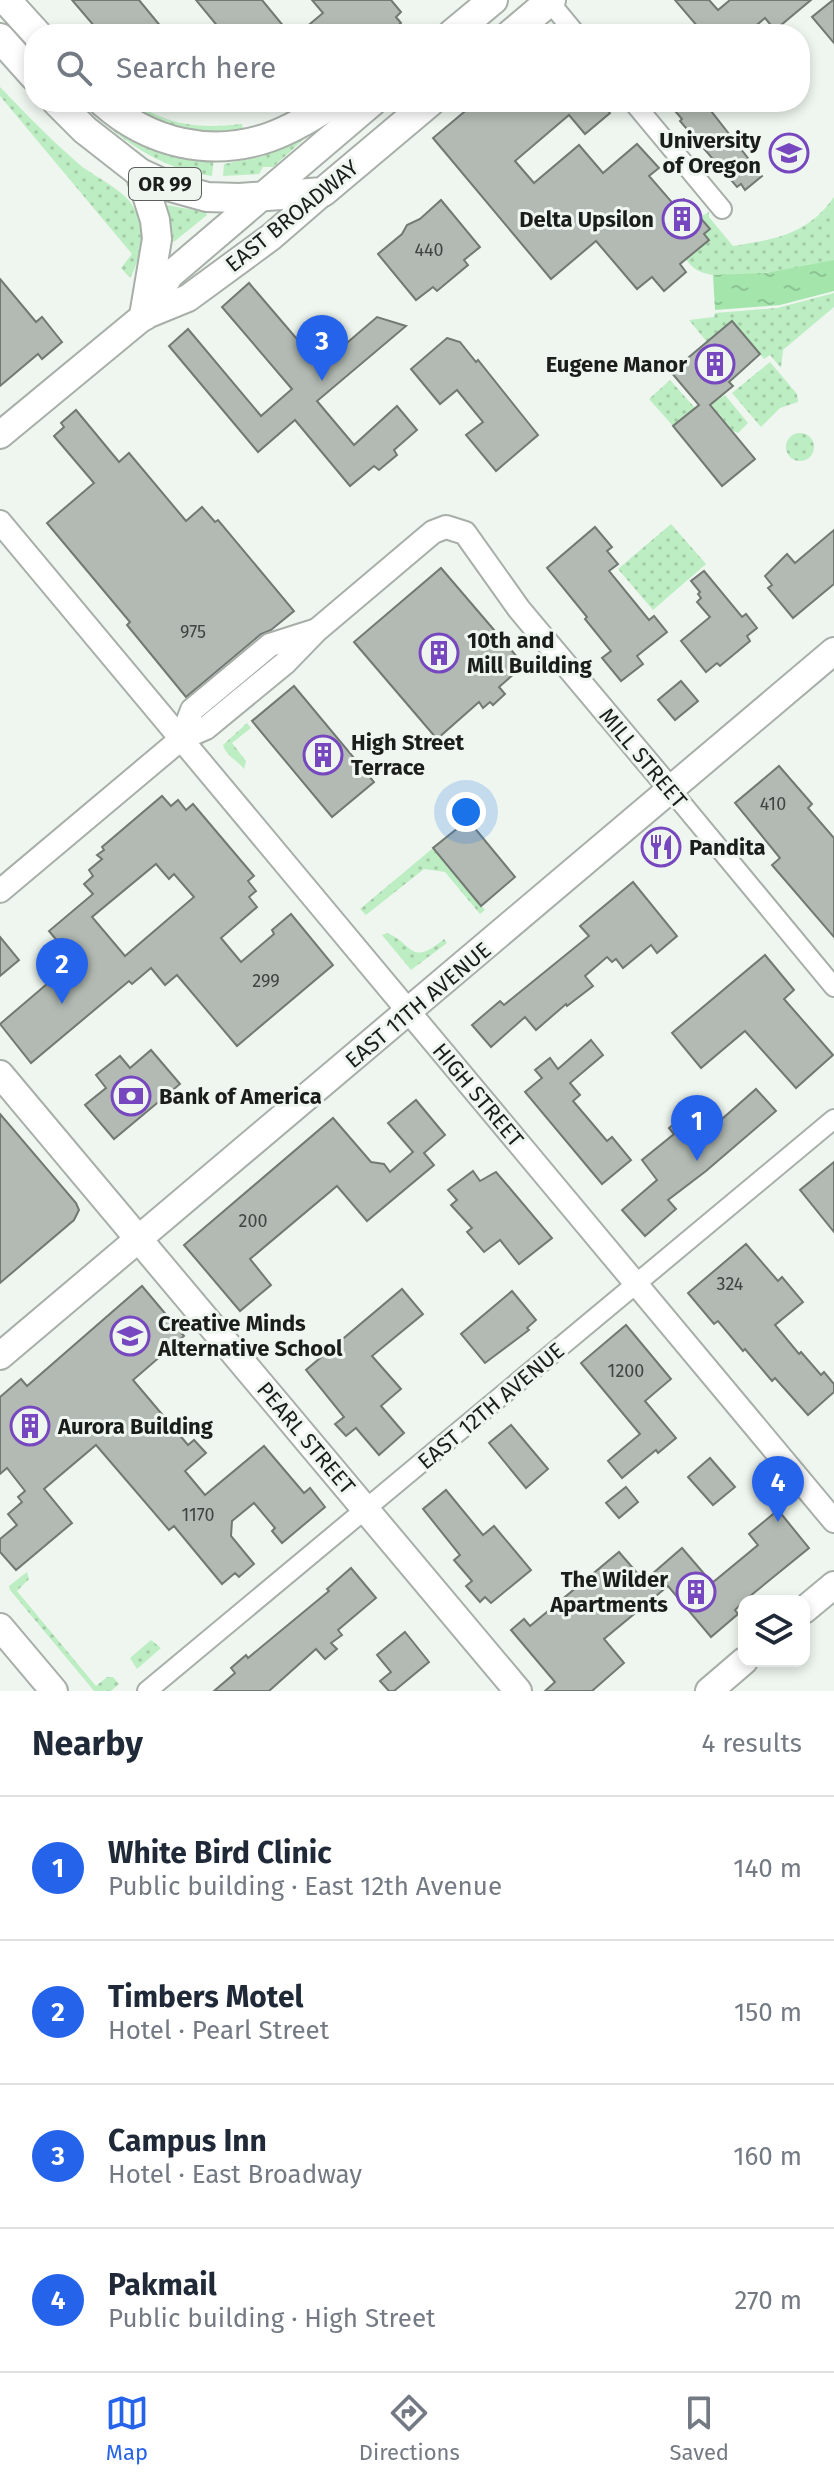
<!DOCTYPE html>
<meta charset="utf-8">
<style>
:root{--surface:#fff;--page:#f2f2f3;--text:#1f2937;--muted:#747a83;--line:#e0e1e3;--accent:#2563eb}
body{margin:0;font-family:"Fira Sans",sans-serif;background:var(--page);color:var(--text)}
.controls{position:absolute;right:24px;bottom:24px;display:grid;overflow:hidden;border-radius:16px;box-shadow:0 4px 12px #0003}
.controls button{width:72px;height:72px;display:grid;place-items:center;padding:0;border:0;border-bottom:2px solid var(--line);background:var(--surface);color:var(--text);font:40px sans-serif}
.you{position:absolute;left:466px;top:812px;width:28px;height:28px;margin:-20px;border:6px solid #fff;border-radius:50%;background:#1a73e8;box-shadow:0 0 0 12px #1a73e833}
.badge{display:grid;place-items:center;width:52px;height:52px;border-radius:50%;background:var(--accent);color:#fff;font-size:26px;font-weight:700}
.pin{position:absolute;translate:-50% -66px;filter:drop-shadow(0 2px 4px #0008)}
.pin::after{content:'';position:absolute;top:42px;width:28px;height:24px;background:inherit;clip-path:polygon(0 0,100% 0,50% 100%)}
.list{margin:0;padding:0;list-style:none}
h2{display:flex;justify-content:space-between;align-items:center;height:104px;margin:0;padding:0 32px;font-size:34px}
h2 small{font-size:26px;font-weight:400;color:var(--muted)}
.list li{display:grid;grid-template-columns:52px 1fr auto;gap:24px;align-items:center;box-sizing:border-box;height:144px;padding:0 32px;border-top:2px solid var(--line)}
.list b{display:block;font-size:30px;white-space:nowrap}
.list p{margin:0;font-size:26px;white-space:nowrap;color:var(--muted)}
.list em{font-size:26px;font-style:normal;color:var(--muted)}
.icon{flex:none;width:44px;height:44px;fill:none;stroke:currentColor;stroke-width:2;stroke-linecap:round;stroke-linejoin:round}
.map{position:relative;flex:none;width:834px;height:1691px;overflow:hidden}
.search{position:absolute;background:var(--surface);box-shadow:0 4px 12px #0003;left:24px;right:24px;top:24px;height:88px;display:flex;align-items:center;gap:20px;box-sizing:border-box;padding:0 28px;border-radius:32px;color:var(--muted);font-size:30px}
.sheet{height:680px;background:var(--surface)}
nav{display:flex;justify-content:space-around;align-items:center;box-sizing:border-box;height:112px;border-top:2px solid var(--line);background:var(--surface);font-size:22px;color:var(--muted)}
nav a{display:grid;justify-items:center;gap:4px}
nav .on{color:var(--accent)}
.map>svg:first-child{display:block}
.grass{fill:url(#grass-dots)}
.water{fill:url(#water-ripples)}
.building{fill:#b2bab3;stroke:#727973;stroke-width:2;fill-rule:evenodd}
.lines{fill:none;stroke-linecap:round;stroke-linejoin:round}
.minor-casing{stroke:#a8afa9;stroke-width:22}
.tertiary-casing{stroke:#a8afa9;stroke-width:26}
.secondary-casing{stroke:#a8afa9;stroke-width:30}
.primary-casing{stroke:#a8afa9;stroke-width:32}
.minor{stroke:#fff;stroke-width:18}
.tertiary{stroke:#fff;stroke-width:22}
.secondary{stroke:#fff;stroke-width:26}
.primary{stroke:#fff;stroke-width:28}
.labels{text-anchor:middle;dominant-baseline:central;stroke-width:6;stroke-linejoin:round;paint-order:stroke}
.number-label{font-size:18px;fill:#414441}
.shield{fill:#eef6ef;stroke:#5a5e5b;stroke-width:2}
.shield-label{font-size:20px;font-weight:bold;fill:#1b1d1b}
.poi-label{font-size:22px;font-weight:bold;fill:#1b1d1b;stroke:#eef6ef;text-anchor:start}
.street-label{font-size:22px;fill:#1b1d1b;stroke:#eef6ef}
</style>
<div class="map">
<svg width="834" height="1691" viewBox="0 0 834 1691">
<defs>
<pattern id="grass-dots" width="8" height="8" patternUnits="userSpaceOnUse" patternTransform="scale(2)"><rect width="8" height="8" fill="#bdedc2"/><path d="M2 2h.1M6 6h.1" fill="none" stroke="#a2cba6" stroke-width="1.8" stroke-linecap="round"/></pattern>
<pattern id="water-ripples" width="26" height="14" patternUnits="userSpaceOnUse" patternTransform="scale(2)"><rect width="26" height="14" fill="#a3e5ab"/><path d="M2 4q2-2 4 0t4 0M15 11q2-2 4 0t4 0" fill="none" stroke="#8cc493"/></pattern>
</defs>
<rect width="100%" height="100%" fill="#eef6ef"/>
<g class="grass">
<path d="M0,87c23,24 46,48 71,70 15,15 34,23 50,36 27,21 24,58 9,85l-9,-10 11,-14 -132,-158z"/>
<path d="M82,102h9l123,54 -2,20c-52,-7 -94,-37 -130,-74z"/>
<path d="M118,102c20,0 24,7 41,14 28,12 54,11 83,8l1,6 -24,4 -41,-2z"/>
<path d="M324,121l-51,46h-10l-4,7 -36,2 1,-12 40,-8 3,-10z"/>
<path d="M834,197v63l-5,2c-29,5 -104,22 -130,9 -9,-4 -15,-15 -21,-22l15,-7 6,7 10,-9 -5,-6 5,-6 -9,-11 9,-5v5l24,29c43,-7 74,-11 101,-49z"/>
<path d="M166,205l40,7 1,3 -32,26 -7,2 2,-23z"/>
<path d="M834,293v14l-51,43 -2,18 -11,-13 -6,4 -32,-38 -25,21 -18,-22 25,-3 1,-4 62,-5z"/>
<path d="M770,362l27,32 1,8 -18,6 -19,19 -29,-34z"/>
<path d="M670,380l25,28 -22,18 -24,-27z"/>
<path d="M720,395l2,2 3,-2 23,28 -10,10 -5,-2 -23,-28z"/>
<circle cx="800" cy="447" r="14"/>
<path d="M671,524l35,40 -53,46 -35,-41z"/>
<path d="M247,723l4,5 -19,15 14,18 -2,8c-7,-9 -18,-13 -21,-24z"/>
<path d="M433,848l52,62 -5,4 -35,-42 -21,-3 -58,46 -6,-6z"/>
<path d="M387,933c26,10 23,35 57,6l3,4 -36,27 -29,-35z"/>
<path d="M27,1572l2,7 -12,12 79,95 11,-9h6l6,7 -8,7h-17l-84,-101 -1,-4z"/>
<path d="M151,1640l10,8 -24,21 -7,-11z"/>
</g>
<path class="water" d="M834,260v31l-54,14 -65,5 -2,-35 53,-2z"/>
<g class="building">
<path d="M72,0h67l28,34h-66z"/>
<path d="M196,0h66l28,34h-66z"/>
<path d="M312,0h79l10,12 -5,5 5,6 -13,11h-90l25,-21z"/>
<path d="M675,0h34l9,10 12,-10h81l-36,30 -10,-12 -19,16h-42z"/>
<path d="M833,0h1v43l-22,-26z"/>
<path d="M476,102h125l9,11 -25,21 -16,-19 -54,46 19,22 45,-38 24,28 34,-29 22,24 -10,8 26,30 9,-7 26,30 -6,5 5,6 -29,24 6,8 -22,19 -12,-14 -15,12 -41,-48 -45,38 -118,-141z"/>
<path d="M688,102h13l10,9 51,65 -17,14 -4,-6 -4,3 -57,-66 2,-2 -6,-7z"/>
<path d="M441,200l39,47 -16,13 4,5 -31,26 -4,-4 -17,13 -38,-46 24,-20 5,-9 13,-6z"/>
<path d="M0,279l36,43 6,-5 20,25 -20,17 -4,-5 -38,32z"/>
<path d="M249,283l71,83 57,-49 29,9 -89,75 37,44 43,-39 20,24 -23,20 3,5 -18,15 -5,-4 -24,20 -55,-66 -37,32 -89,-106 19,-17 73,87 31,-27 -70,-82z"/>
<path d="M732,321l28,33 -31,28 4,4 -23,19 45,54 -33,27 -49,-60 26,-21 -28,-33z"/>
<path d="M447,338l13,4 16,20 2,-2 60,75 -42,36 -30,-36 17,-13 -26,-32 -17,14 -29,-35z"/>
<path d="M76,410l43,52 10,-9 57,68 16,-14 13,15 3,-2 76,91 -23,19 -10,4 -75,63 -59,-72 3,-3 -83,-99 47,-40 -40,-47 10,-9 -3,-4z"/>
<path d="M595,527l17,20 -5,4 11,13 -9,7 40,49 5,-4 13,16 -30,24 6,8 -22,17 -19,-23 9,-7 -26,-32 2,-2 -40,-49z"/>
<path d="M834,530v54l-41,34 -25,-30 4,-3 -7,-9 22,-22 8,9z"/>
<path d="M441,568l83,97 -25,22 6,7 -12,11 -3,-3 -7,6 -4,-6 -42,37 -83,-97z"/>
<path d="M704,571l38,46 4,-3 11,14 -10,8 3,5 -30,25 -3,-3 -11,9 -25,-31 29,-24 -13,-15 4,-4 -3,-4 2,-2 -9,-11z"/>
<path d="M681,681l17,20 -23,19 -17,-20z"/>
<path d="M294,686l80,96 -42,35 -80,-96z"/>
<path d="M779,766l33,38 -4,4 26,30v99l-62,-72 8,-7 -45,-55z"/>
<path d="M162,796l9,10 7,-6 8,10 7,-6 61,72 -6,5 8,10 -7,6 8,10 -36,31 20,24 33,-28 -2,-4 19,-16 42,51 -96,81 -60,-71 -12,10 -14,-17 -19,16 -3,-3 -98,82 -31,-39 74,-63 -25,-30 44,-37 -9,-10 9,-8 -4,-6 13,-11 -5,-4 7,-5 -2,-3zM156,864l13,15 5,-5 20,23 -69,59 -33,-39z"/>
<path d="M468,820l47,57 -34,29 -48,-58z"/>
<path d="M633,882l44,54 -20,17 -6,-8 -28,23 -7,-9 -4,3 -5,-5 -22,19 8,10 -26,20 -1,-2 -30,26 -11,-13 -34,30 -19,-22 28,-24 4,4 85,-69 -9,-10z"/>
<path d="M0,937l19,23 -19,16z"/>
<path d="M765,955l29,35 -10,9 49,56 -37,33 -51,-57 -44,37 -29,-35z"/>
<path d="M591,1040l12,15 -33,28 10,12 -7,6 34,40 5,-4 19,23 -29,24 -77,-92 17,-14 -7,-8 15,-12 8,11z"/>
<path d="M151,1050l29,34 -66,55 -29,-34 21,-17 -10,-13 24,-19 10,12z"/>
<path d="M756,1089l20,22 -70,60 -38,29 8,9 -31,27 -23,-26 35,-30 -15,-20 32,-26 -5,-6 27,-23 18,21z"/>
<path d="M416,1100l29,35 -21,18 10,12 -67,56 -30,-35 -87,73 21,26 -31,26 -56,-66 149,-127 38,44 13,2 6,8 23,-20 -25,-29z"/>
<path d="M0,1114l76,89 3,7 -5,10 -74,63z"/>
<path d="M834,1162v70l-34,-42z"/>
<path d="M473,1171l7,10 16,-9 56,66 -33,26 -19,-24 -16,12 -17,-20 5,-4 -21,-23 6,-5 -9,-10z"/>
<path d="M746,1244l32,37 4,-4 21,25 -28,23 24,29 2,-2 20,23 3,-3 10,12v8l-26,23 -33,-37 -3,3 -27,-32 -2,2 -25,-30 -4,3 -26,-31z"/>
<path d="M142,1286l42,50 -51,44 55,65 6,-5 12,13 -21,18 20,24 59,-49 40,47 6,-5 15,19 -43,36 -10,-12 3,-3 -21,-25 -22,18 -1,15 23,28 -15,13 -4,-4 -13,11 -48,-58 -5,4 -73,-85 -52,44 28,34 -56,47 -16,-18v-13l17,-14 -9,-11 14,-12 -4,-5 7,-6 -18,-23 -7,6v-77l21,-18 6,7z"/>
<path d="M402,1289l21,25 -51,42 29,33 -20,17 23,27 -25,22 -23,-27 -10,8 -11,-12 9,-7 -38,-47z"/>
<path d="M512,1291l24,29 -9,8 2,2 -44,33 -24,-29z"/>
<path d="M626,1325l45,54 -26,22 31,37 -18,15 -2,-3 -34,28 -14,-17 32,-27 -59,-71z"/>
<path d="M511,1425l37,44 -22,19 -37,-45z"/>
<path d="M710,1458l25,29 -22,18 -25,-28z"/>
<path d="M626,1487l12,15 -19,16 -13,-15z"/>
<path d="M446,1490l37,45 11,-9 37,44 -40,33 -6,-6 -5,5 -14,-16 6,-5 -18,-21 6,-5 -37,-46z"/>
<path d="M778,1510l31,38 -65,53 -9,9 3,4 -27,23 -43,-51 -64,53 20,24 -32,28h-47l10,-9 -44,-52 13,-11 6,7 89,-74 25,29 38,-33 30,35 46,-38 -9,-11z"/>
<path d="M351,1568l25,30 -38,32 4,5 -11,8 6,6 -12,10 -9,-10 -47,42h-55l21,-18 -4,-5 15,-13 2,3 81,-67 -2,-2z"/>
<path d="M405,1632l24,30 -35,29h-5l-9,-10 11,-9 -14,-17z"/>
</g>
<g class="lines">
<defs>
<g id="minor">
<path d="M548,0l28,34"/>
<path d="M633,102l89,107"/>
<path d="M670,789l164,198"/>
<path d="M147,1691l687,-572"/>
</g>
<g id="tertiary">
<path d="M0,522l834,999"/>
<path d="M181,739l11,-29 78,-65 44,-14"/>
<path d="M0,891l181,-152 25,-11 79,-65 32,-33 116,-98 13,-5 19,6 54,76 151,180"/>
</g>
<g id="secondary">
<path d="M144,316l26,-41 203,-173"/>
<path d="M0,435l144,-119 44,-18 83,-61 52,-45"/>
<path d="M0,1074l518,617"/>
<path d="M0,1356l834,-705"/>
<path d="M804,1610l30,-25"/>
<path d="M0,1627l54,64"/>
<path d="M709,1691l35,-30"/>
</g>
<g id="primary">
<path d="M6,0l31,34"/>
<path d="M452,34l41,-34"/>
<path d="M511,34l40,-34"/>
<path d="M0,38l34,38"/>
<path d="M57,102l28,28 55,43 31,14 36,10 32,1 84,-6 107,-90"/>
<path d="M103,102c46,41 108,56 167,35 23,-8 44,-22 65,-35"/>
<path d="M140,173l15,47 2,19 -13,77"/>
</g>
</defs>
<use href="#minor" class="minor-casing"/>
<use href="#tertiary" class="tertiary-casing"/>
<use href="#secondary" class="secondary-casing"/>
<use href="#primary" class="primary-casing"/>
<use href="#minor" class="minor"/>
<use href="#tertiary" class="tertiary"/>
<use href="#secondary" class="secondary"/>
<use href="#primary" class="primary"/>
</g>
<defs>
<symbol id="university-ring" viewBox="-11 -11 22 22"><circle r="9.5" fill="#eef6ef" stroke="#7647bf" stroke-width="1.5"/><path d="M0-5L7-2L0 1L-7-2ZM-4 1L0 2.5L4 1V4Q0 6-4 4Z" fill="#7647bf"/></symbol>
<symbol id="building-ring" viewBox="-11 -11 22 22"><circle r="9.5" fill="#eef6ef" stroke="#7647bf" stroke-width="1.5"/><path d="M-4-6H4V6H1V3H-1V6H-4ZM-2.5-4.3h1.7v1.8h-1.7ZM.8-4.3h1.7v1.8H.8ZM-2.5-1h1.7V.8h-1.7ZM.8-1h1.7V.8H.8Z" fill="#7647bf"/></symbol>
<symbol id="restaurant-ring" viewBox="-11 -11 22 22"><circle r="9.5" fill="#eef6ef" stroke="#7647bf" stroke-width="1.5"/><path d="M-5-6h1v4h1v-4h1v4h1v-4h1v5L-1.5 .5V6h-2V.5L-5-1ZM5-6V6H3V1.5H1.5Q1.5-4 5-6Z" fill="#7647bf"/></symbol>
<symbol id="bank-ring" viewBox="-11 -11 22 22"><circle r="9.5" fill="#eef6ef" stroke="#7647bf" stroke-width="1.5"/><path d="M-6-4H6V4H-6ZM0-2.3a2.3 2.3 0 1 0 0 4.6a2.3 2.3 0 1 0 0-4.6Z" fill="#7647bf"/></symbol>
<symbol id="school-ring" viewBox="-11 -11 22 22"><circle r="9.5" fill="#eef6ef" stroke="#7647bf" stroke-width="1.5"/><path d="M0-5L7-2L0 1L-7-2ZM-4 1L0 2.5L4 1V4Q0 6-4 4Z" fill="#7647bf"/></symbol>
</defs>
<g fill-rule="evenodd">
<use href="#university-ring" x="767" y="131" width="44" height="44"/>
<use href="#building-ring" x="660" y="197" width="44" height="44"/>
<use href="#building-ring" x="693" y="342" width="44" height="44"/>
<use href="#building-ring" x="417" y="631" width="44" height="44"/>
<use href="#building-ring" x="301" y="733" width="44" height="44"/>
<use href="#restaurant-ring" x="639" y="825" width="44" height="44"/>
<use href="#bank-ring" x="109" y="1074" width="44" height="44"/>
<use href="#school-ring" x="108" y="1314" width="44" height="44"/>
<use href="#building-ring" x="8" y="1404" width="44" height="44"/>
<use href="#building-ring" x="674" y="1570" width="44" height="44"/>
</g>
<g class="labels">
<g class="number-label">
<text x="429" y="250">440</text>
<text x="193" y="632">975</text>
<text x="773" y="804">410</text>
<text x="266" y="981">299</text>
<text x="253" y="1221">200</text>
<text x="730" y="1284">324</text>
<text x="626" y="1371">1200</text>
<text x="198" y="1515">1170</text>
</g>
<rect class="shield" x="129" y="168" width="72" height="32" rx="6"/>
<g class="shield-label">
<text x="165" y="184">OR 99</text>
</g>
<g class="poi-label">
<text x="761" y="140" text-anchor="end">University<tspan x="761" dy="25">of Oregon</tspan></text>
<text x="654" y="219" text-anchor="end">Delta Upsilon</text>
<text x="687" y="364" text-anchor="end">Eugene Manor</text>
<text x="467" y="640">10th and<tspan x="467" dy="25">Mill Building</tspan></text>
<text x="351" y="742">High Street<tspan x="351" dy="25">Terrace</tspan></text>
<text x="689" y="847">Pandita</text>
<text x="159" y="1096">Bank of America</text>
<text x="158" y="1323">Creative Minds<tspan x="158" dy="25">Alternative School</tspan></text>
<text x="58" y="1426">Aurora Building</text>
<text x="668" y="1579" text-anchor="end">The Wilder<tspan x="668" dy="25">Apartments</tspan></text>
</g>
<g class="street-label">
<text transform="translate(292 216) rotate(-39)">EAST BROADWAY</text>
<text transform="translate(643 758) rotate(50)">MILL STREET</text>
<text transform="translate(418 1005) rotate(-40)">EAST 11TH AVENUE</text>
<text transform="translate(478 1095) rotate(50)">HIGH STREET</text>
<text transform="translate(491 1406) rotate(-40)">EAST 12TH AVENUE</text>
<text transform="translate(306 1438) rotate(50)">PEARL STREET</text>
</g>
</g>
</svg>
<div class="controls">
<button><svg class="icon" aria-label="layers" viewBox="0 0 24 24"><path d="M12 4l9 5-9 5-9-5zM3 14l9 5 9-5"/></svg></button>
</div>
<div class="you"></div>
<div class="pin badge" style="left:697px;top:1161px">1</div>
<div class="pin badge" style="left:62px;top:1004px">2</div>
<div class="pin badge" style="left:322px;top:381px">3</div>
<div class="pin badge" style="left:778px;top:1522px">4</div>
<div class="search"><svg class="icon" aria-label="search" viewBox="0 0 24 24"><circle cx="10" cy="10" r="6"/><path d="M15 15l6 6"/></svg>Search here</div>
</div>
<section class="sheet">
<h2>Nearby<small>4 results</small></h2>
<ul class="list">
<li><span class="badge">1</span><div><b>White Bird Clinic</b><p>Public building · East 12th Avenue</p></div><em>140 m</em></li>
<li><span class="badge">2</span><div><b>Timbers Motel</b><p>Hotel · Pearl Street</p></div><em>150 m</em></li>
<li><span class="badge">3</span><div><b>Campus Inn</b><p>Hotel · East Broadway</p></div><em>160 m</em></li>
<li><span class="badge">4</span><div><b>Pakmail</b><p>Public building · High Street</p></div><em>270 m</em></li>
</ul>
</section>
<nav>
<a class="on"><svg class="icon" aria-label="map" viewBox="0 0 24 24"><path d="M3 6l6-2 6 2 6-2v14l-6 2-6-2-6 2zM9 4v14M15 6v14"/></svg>Map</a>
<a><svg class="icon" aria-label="directions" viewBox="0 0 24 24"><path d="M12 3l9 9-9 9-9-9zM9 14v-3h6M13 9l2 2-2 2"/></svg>Directions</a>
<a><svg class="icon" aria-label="saved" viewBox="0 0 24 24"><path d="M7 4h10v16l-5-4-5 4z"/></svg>Saved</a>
</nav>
